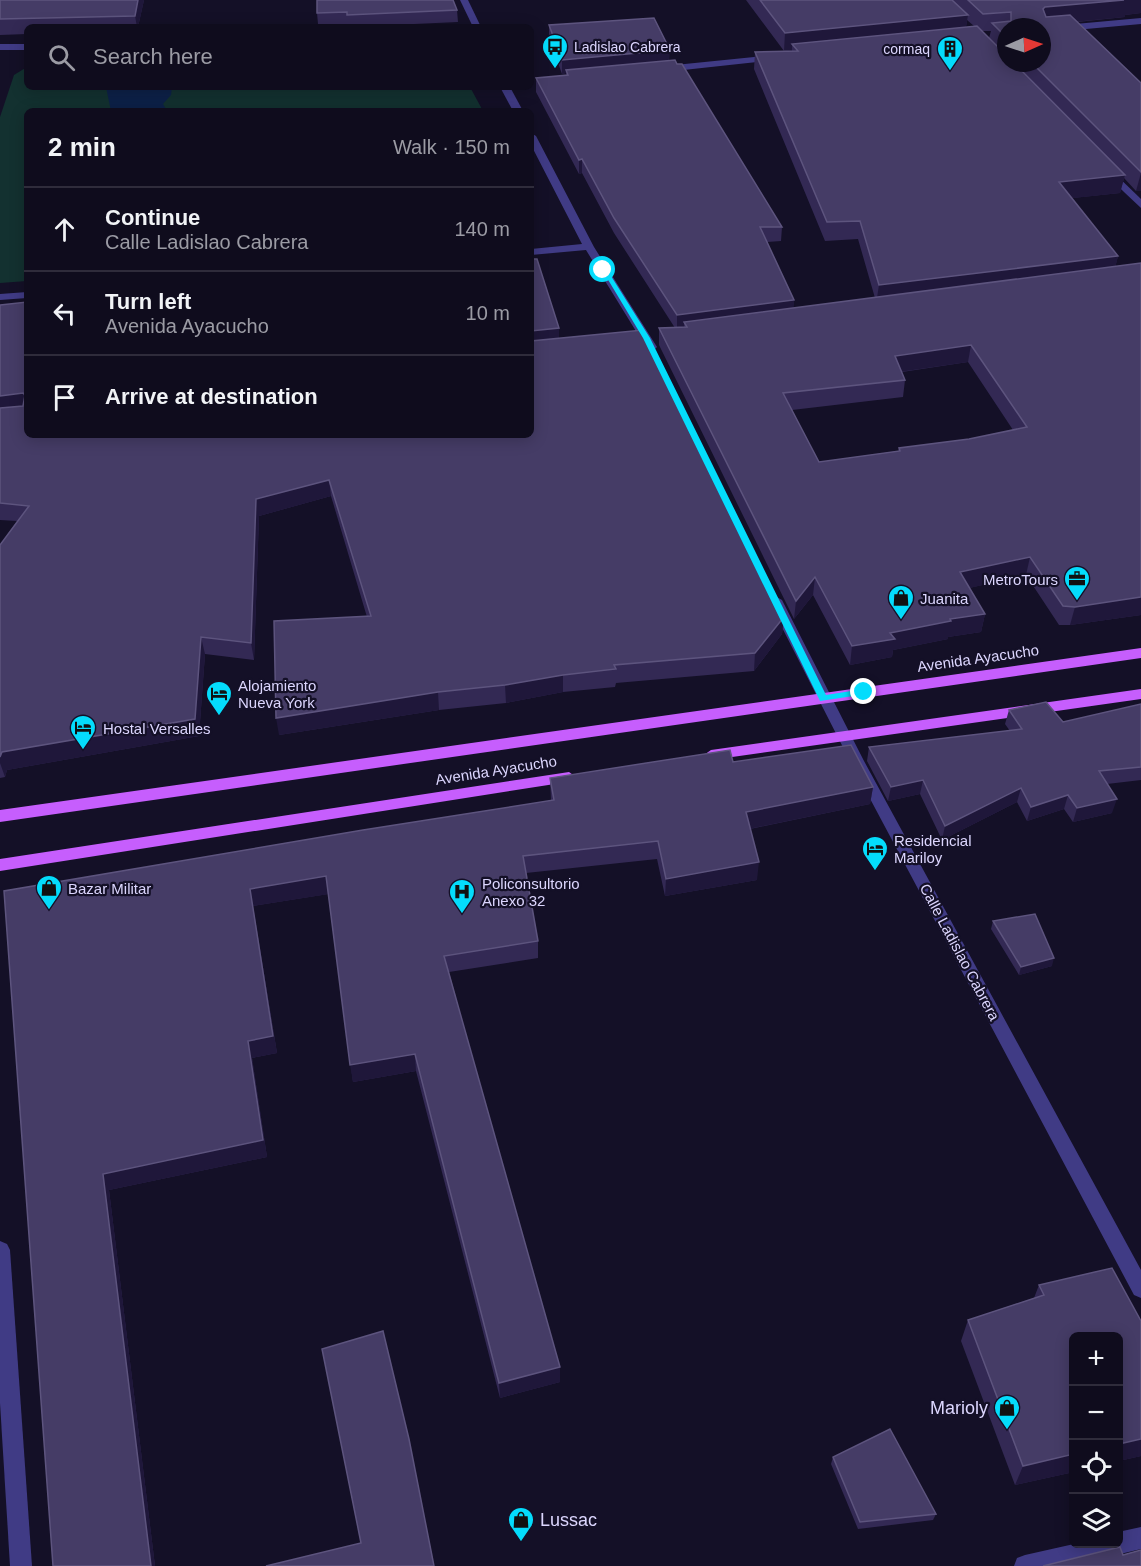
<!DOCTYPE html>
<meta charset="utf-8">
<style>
:root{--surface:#0f0c1d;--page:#1d1a2a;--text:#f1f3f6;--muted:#9b9ba4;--line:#2f2c3b}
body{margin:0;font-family:Arial,sans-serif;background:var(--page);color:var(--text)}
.controls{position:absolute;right:18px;bottom:18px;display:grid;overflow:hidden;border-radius:9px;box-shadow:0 3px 15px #0003}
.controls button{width:54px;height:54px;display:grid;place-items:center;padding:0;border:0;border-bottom:2px solid var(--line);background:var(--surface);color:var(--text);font:30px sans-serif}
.compass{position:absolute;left:997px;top:18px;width:54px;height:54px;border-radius:50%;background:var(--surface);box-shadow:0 3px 15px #0003;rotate:87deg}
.stop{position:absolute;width:18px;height:18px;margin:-14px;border:4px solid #04dcfc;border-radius:50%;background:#fff}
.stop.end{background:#04dcfc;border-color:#fff;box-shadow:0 2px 6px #0008}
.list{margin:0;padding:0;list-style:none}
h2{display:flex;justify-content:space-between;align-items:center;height:78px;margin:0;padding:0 24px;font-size:26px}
h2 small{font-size:20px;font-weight:400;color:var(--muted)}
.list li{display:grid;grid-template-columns:39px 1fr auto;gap:18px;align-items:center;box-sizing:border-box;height:84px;padding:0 24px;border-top:2px solid var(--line)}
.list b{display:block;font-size:22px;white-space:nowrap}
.list p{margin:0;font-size:20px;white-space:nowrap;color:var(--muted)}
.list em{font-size:20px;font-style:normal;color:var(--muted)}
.icon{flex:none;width:33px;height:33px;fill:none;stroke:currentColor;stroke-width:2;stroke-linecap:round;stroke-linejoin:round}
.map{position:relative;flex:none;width:1141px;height:1566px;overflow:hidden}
.search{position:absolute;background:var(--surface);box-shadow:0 3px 15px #0003;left:24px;top:24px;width:510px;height:66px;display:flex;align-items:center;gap:15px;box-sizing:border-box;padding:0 21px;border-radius:9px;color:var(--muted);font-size:22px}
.panel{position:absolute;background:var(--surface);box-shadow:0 3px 15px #0003;left:24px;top:108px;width:510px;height:330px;border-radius:9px}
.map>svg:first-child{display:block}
.green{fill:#133130}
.water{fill:#0d2148}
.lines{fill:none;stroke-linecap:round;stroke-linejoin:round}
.minor{fill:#403b85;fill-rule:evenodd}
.major{fill:#c65efd;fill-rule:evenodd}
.wall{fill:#332954;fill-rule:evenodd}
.shaded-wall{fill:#1f173a}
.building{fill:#453c66;stroke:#5d547e;stroke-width:1.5;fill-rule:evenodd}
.route{fill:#04dcfc}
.labels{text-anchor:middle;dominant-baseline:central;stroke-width:4.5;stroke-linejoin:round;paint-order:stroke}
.far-poi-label{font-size:14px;fill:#dcd6fe;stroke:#141027;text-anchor:start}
.poi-label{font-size:15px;fill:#dcd6fe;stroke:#141027;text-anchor:start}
.street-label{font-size:15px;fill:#dcd6fe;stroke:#141027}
.near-poi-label{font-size:18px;fill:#dcd6fe;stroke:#141027;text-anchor:end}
</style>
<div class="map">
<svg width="1141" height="1566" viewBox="0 0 1141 1566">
<rect width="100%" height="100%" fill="#141027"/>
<path class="green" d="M27,67v20h443l13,24h-456v170l-27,2v-166l14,-42z"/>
<path class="water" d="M106,87h66l-1,8 -8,9 4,7h-56z"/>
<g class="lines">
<g class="minor">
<path d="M460,0h8l13,27h-8z"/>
<path d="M1141,18v6l-99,9v-6z"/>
<rect x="0" y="44" width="27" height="6"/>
<path d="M773,55l3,1v4l-111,12 -4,-3 4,-3z"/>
<path d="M500,87h10l13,24h-10z"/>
<path d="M531,133l5,3 58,111 63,100 -2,2h-8l-61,-99 -55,5v-6l51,-5 -51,-99z"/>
<path d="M1106,171h6l29,28v9l-35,-33z"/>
<path d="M27,292v6l-27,2v-6z"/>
<path d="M775,596l7,4 82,161 277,509v28l-7,-3 -284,-534 -82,-161z"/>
<path d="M0,1241l7,3 3,6 22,316h-22l-10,-163z"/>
<path d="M1141,1527v22l-71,17h-56l3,-8 8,-3 49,-11h44v-12z"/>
</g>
<g class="major">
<path d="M1141,648v10l-1141,164v-12z"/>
<path d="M1141,689v10l-430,61 -7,-5 7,-5z"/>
<path d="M569,772l7,5 -2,4 -574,90v-12z"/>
</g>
</g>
<g class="wall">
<path d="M0,0h144l-6,27h-111v7l-27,1z"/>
<path d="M746,0h395v13l-16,2v2l-48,5 64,61v108h-5l-12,-13 -4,15 -48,5 46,58 -3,11 26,348 -71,10h-11l-33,-50 -57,13 16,26 -4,18 -33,5v2l-55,11 -1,7 -42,8 -37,-70 -19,24 -135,-274v-17h16l-61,-95 -32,-60 -3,1 -43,-82v-14l30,-3v-2l-4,1 -13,-36v-13l120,35 8,4 105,163 -1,14 -14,1 27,58 -1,8 82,-10 -17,-59 -33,2 -71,-172 1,-17 29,-1zM967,20l7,6 -8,1zM1006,27l36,36h-36zM982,31h9l-2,7zM968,362l45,68 -44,9 -70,9 -1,3 -79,11 -27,-52 111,-13 2,-17 -3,-8z"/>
<path d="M457,10l1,12 -110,5v-3h-30l-1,-11z"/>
<path d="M0,305l559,23v10l225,279 -2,17 -28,37 -138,12 -1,4 -52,5 -57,11 -67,7 -160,25 88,-118 -36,-121 -72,20 -5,144 -49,-6 -6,82 -192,34 -2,7 -5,1v-233l17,-24 -17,-1z"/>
<path d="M1141,704v76l-34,4 5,29 -39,9 -9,-13 -37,12 -10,-19 -75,38 -22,-46 -32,7 -21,-40 2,-14 141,-16 -5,-7 4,-14 54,12z"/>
<path d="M733,762l140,25 -3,17 -120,25 7,51 -92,16 -8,-37 -131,14 12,68v17l-89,14 111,410 -60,16 -84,-327 -63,11 -25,-188 -75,12 24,147 -25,5 15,99 -158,33 46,376h-102l-49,-675 547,-90 -1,-23z"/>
<path d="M993,921l59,45 -33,9 -28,-46z"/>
<path d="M1039,1285l102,36v135l-22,5v-125l-45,136 -59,13 -54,-144 7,-21 66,-22z"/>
<path d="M833,1457l103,57 -3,6 -75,9 -27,-65z"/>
</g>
<g class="shaded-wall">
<path d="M138,0h6l-6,27h-1l-2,-11z"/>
<path d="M1124,0h17v13l-16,2v2l-83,8 1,-16 2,-2z"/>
<path d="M968,15l-3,18 -173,11v7h-8l1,-18z"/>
<path d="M670,50l-1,13 -103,7v3l-4,1v-14z"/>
<path d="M582,159v14l-3,1v-14z"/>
<path d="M1141,173v18h-5z"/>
<path d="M1125,175l-5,18 -64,7 3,-18z"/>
<path d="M1118,256l-4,18 -238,30 3,-19z"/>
<path d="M794,300l-1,15 -109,7v6l-7,1v-14z"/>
<path d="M559,328v16l-28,4v-17z"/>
<path d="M971,345l-3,17 -76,11 3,-17z"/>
<path d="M23,393l4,17 -27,3v-17z"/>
<path d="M329,480l2,16 -72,20 -5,144 -3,-17 5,-144z"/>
<path d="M1030,557l-4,18 -69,16 3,-19z"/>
<path d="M815,577l-2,18 -19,24 2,-18z"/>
<path d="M1141,597v18l-71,10 5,-18z"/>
<path d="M985,614l-4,18 -33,5v2l-55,11 -1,7 -42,8 2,-19 38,-13 60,-14z"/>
<path d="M784,617l-2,17 -28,37 1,-18z"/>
<path d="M201,637l4,17 -6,82 -192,34 -2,7 -5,-14v-6l2,-5z"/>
<path d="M563,675v17l-57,11 -1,-18z"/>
<path d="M438,692l1,18 -160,25 -3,-17z"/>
<path d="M923,780l-3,14 -32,7 3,-14z"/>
<path d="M873,787l-3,17 -126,26 2,-18z"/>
<path d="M1021,788l-4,14 -75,38 3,-14z"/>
<path d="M1068,795l-4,14 -37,12 4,-14z"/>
<path d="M1117,799l-5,14 -39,9 4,-14z"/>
<path d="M759,862l-2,18 -92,16 1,-17z"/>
<path d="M326,876l3,18 -76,12 24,147 -25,5 15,99 -158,33 46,376h-4l-48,-392 147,-285z"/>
<path d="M1054,958l-2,8 -33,9 2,-8z"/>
<path d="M415,1054l1,17 -63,11 -3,-17z"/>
<path d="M560,1367v15l-60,16 -1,-15z"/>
<path d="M1141,1439v17l-22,5v-17z"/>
<path d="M1074,1454v18l-59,13 8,-19z"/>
</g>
<g class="building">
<path d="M0,0h138l-3,16 -135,3z"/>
<path d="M317,0h136l4,10 -110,5v-3l-30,1z"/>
<path d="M760,0h192l16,15 -183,18z"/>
<path d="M968,0h156l-79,7 -2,2 3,8 24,-2 71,68v89l-109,-109h10v-36h-36v10l-14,-14 19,-2v-9l-28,2z"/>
<path d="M654,18l16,32 -108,10 -13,-35z"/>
<path d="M977,26l29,29v8h8l111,112 -66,7 59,74 -239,29 -19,-64 -33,1 -72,-170 43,-1 -6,-7z"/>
<path d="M675,60l2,4h5l100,163h-22l34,73 -117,15 -63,-97 -32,-59 -3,1 -43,-82 32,-3 -2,-5z"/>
<path d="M531,259h6l22,69 -28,3z"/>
<path d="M1141,263v334l-66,10 -12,-1 -33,-49 -70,15 25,42 -35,5 1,2 -61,12 5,6 -43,7 -37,-69 -19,24 -137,-273 28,-1 -3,-5zM971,345l56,82 -58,12 -70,9 1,3 -81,11 -36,-69 122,-13 -10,-24z"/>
<path d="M27,302v133h504v-94l112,-11 141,287 -29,36 -141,12 2,4 -53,6 -58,10 -67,7 -162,26 -2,-97 97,-5 -42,-136 -73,19 -5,144 -50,-6 -6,82 -193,33 -2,5v-212l29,-39 -29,-3v-95l23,-2 2,-11 -2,-2 -23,3v-91z"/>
<path d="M1046,702l17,20 78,-18v63l-42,4 18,28 -40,9 -9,-13 -37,12 -10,-19 -76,38 -22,-46 -32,7 -22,-40 153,-18 -13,-19z"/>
<path d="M851,745l22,42 -127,25 13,50 -93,17 -8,-38 -135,15 15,85 -94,15 116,411 -61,16 -84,-329 -65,11 -24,-189 -76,13 23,147 -25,5 15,99 -160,34 48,392h-98l-49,-675 359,-61 191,-30 -4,-22 180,-28 3,12z"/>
<path d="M1035,914l19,44 -33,9 -28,-46z"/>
<path d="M1112,1268l29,53v118l-22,5v-108h-45v118l-51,12 -55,-146 76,-25 -5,-10z"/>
<path d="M383,1331l26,108 25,127h-168l95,-23 -39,-194z"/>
<path d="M890,1429l46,85 -76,8 -27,-65z"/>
<path d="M1120,1547l3,8 18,-5v16h-98z"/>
</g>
<path class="route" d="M601,268h5l44,70 176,357 38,-6 4,3 -1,2 -47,7 -177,-363z"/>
<defs>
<symbol id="bus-pin" viewBox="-11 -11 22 30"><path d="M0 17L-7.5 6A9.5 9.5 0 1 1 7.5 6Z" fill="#04dcfc" stroke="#141027"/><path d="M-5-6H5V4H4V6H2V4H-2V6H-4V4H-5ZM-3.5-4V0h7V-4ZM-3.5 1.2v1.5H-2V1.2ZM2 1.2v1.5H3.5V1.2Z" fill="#111"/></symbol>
<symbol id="building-pin" viewBox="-11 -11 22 30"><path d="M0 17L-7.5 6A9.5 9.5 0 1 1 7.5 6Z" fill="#04dcfc" stroke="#141027"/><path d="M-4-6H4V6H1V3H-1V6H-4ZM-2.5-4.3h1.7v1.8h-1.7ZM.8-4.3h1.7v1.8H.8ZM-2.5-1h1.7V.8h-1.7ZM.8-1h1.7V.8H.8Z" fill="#111"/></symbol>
<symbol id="office-pin" viewBox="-11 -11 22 30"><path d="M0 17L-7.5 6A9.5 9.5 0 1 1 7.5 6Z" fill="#04dcfc" stroke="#141027"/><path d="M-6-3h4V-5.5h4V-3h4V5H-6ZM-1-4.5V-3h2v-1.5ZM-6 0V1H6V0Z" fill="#111"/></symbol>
<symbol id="shop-pin" viewBox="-11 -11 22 30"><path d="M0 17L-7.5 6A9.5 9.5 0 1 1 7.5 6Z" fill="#04dcfc" stroke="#141027"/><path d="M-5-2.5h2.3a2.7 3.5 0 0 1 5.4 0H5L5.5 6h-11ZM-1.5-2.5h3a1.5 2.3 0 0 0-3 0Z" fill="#111"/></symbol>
<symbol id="hotel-pin" viewBox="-11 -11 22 30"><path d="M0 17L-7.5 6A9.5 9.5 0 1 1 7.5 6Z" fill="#04dcfc" stroke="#141027"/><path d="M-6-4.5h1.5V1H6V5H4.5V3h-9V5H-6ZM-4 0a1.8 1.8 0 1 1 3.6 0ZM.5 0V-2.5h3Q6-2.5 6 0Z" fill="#111"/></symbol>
<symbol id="hospital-pin" viewBox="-11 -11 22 30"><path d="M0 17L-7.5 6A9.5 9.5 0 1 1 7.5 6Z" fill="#04dcfc" stroke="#141027"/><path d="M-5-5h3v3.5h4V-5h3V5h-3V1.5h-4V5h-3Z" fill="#111"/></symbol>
</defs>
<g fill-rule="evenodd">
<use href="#bus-pin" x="540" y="32" width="30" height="40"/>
<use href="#building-pin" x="935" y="34" width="30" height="40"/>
<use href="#office-pin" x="1062" y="564" width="30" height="40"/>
<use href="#shop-pin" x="886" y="583" width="30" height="40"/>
<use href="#hotel-pin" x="204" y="679" width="30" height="40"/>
<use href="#hotel-pin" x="68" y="713" width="30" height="40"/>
<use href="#hotel-pin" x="860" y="834" width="30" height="40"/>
<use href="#shop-pin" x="34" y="873" width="30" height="40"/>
<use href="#hospital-pin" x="447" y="877" width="30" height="40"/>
<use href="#shop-pin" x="992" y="1393" width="30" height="40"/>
<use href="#shop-pin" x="506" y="1505" width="30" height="40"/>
</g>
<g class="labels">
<g class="far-poi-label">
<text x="574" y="47">Ladislao Cabrera</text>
<text x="930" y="49" text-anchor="end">cormaq</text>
</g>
<g class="poi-label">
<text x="1058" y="579" text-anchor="end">MetroTours</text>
<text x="920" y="598">Juanita</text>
<text x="238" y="685">Alojamiento<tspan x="238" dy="17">Nueva York</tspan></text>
<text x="103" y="728">Hostal Versalles</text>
<text x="894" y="840">Residencial<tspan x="894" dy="17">Mariloy</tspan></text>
<text x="482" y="883">Policonsultorio<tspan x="482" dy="17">Anexo 32</tspan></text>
<text x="68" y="888">Bazar Militar</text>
</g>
<g class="street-label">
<text transform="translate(978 658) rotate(-8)">Avenida Ayacucho</text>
<text transform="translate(496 770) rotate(-9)">Avenida Ayacucho</text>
<text transform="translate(960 952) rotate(62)">Calle Ladislao Cabrera</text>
</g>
<g class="near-poi-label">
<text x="988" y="1408">Marioly</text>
<text x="540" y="1520" text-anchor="start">Lussac</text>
</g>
</g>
</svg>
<div class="controls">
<button>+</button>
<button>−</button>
<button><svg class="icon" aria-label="locate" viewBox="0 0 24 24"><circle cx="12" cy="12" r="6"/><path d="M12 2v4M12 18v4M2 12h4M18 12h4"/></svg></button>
<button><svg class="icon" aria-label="layers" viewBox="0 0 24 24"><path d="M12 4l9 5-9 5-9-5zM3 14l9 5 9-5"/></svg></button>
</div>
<svg class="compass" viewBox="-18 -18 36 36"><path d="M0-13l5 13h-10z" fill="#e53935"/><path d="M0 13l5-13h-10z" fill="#9b9ba4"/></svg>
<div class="stop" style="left:603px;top:270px"></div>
<div class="stop end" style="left:864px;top:692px"></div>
<div class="search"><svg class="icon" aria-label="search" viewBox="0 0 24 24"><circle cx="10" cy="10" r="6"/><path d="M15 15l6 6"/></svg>Search here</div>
<section class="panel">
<h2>2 min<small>Walk · 150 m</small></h2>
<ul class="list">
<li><svg class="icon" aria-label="ahead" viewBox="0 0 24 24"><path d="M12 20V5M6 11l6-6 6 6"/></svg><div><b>Continue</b><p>Calle Ladislao Cabrera</p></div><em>140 m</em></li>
<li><svg class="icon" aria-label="left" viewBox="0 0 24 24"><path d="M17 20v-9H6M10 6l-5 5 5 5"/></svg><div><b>Turn left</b><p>Avenida Ayacucho</p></div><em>10 m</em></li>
<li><svg class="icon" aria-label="arrive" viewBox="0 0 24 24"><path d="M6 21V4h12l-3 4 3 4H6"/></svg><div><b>Arrive at destination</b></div></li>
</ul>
</section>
</div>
